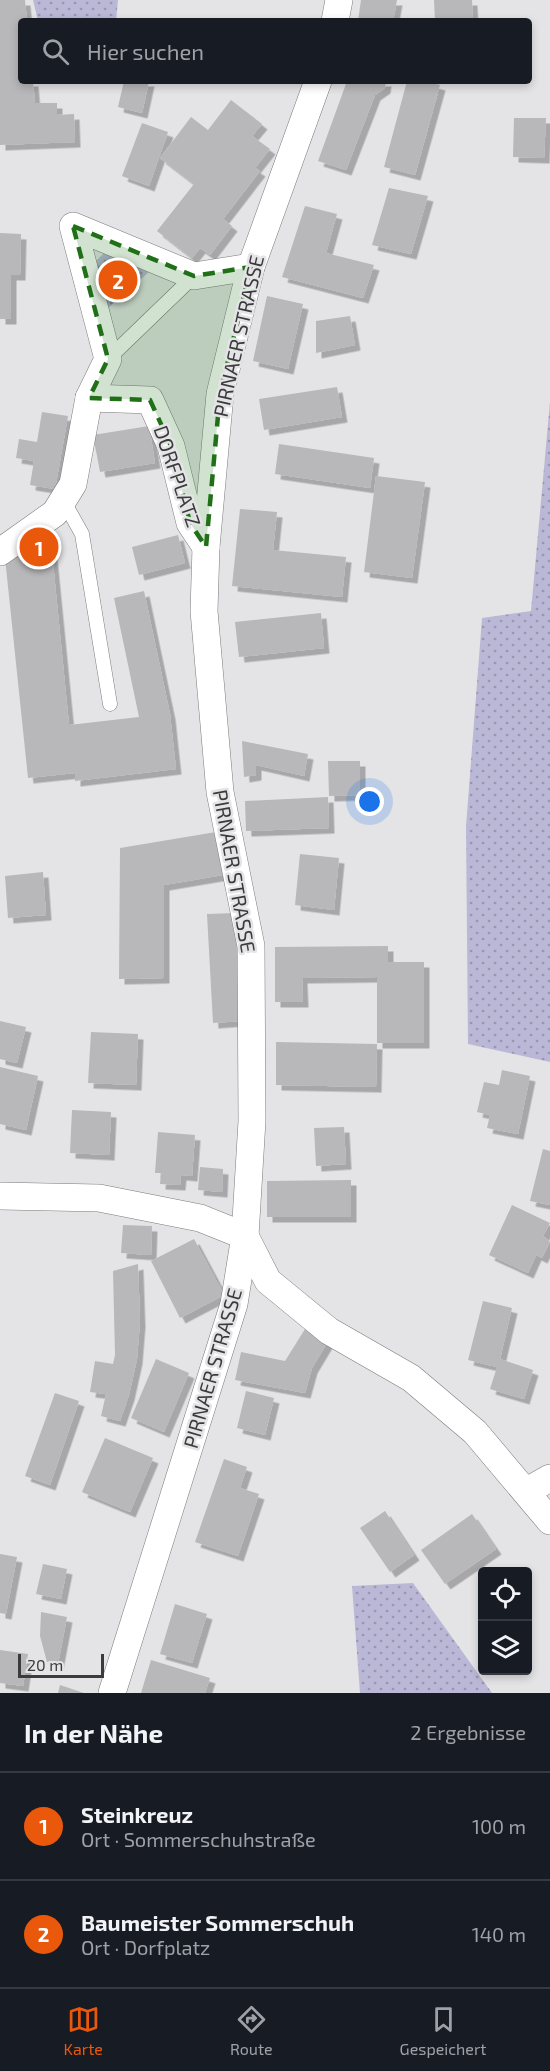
<!DOCTYPE html>
<html lang="de">
<meta charset="utf-8">
<style>
:root{--surface:#171b24;--page:#242831;--text:#f1f3f6;--muted:#9ea1a6;--line:#363941;--accent:#ea580c}
body{margin:0;font-family:"Exo 2",sans-serif;background:var(--page);color:var(--text)}
.controls{position:absolute;right:18px;bottom:18px;display:grid;overflow:hidden;border-radius:6px;box-shadow:0 3px 9px #0003}
.controls button{width:54px;height:54px;display:grid;place-items:center;padding:0;border:0;border-bottom:2px solid var(--line);background:var(--surface);color:var(--text);font:30px sans-serif}
.scale{position:absolute;left:18px;bottom:15px;width:86px;box-sizing:border-box;padding-left:6px;border:3px solid #3b3b3c;border-top:0;font-size:16px;line-height:21px;white-space:nowrap;color:#3b3b3c;-webkit-text-stroke:4px #e4e4e6;paint-order:stroke}
.you{position:absolute;left:370px;top:802px;width:21px;height:21px;margin:-15px;border:4px solid #fff;border-radius:50%;background:#1a73e8;box-shadow:0 0 0 9px #1a73e833}
.badge{display:grid;place-items:center;width:39px;height:39px;border-radius:50%;background:var(--accent);color:#fff;font-size:20px;font-weight:700}
.pin{position:absolute;translate:-50% -50%;border:3px solid #fff;box-shadow:0 2px 6px #0006}
.list{margin:0;padding:0;list-style:none}
h2{display:flex;justify-content:space-between;align-items:center;height:78px;margin:0;padding:0 24px;font-size:26px}
h2 small{font-size:20px;font-weight:400;color:var(--muted)}
.list li{display:grid;grid-template-columns:39px 1fr auto;gap:18px;align-items:center;box-sizing:border-box;height:108px;padding:0 24px;border-top:2px solid var(--line)}
.list b{display:block;font-size:22px;white-space:nowrap}
.list p{margin:0;font-size:20px;white-space:nowrap;color:var(--muted)}
.list em{font-size:20px;font-style:normal;color:var(--muted)}
.icon{flex:none;width:33px;height:33px;fill:none;stroke:currentColor;stroke-width:2;stroke-linecap:round;stroke-linejoin:round}
.map{position:relative;flex:none;width:550px;height:1693px;overflow:hidden}
.search{position:absolute;background:var(--surface);box-shadow:0 3px 9px #0003;left:18px;right:18px;top:18px;height:66px;display:flex;align-items:center;gap:15px;box-sizing:border-box;padding:0 21px;border-radius:6px;color:var(--muted);font-size:22px}
.sheet{height:294px;background:var(--surface)}
nav{display:flex;justify-content:space-around;align-items:center;box-sizing:border-box;height:84px;border-top:2px solid var(--line);background:var(--surface);font-size:16px;color:var(--muted)}
nav a{display:grid;justify-items:center;gap:3px}
nav .on{color:var(--accent)}
.map>svg:first-child{display:block}
.grass{fill:url(#grass-dots)}
.building{fill:#b8b8ba;filter:url(#shadow)}
.lines{fill:none;stroke-linecap:round;stroke-linejoin:round}
.service-casing{stroke:#7b7b7c;stroke-width:15}
.minor-casing{stroke:#7b7b7c;stroke-width:28}
.service{stroke:#fff;stroke-width:14}
.minor{stroke:#fff;stroke-width:27}
.marked{fill:#207017;fill-opacity:0.2;stroke:#207017;stroke-width:4.5;stroke-dasharray:12 8;stroke-linejoin:round}
.labels{text-anchor:middle;dominant-baseline:central;stroke-width:5;stroke-linejoin:round;paint-order:stroke}
.street-label{font-size:20px;fill:#3b3b3c;stroke:#e4e4e6}
</style>
<div class="map">
<svg width="550" height="1693" viewBox="0 0 550 1693">
<defs>
<pattern id="grass-dots" width="8" height="8" patternUnits="userSpaceOnUse" patternTransform="scale(1.5)"><rect width="8" height="8" fill="#bab8d6"/><path d="M2 2h.1M6 6h.1" fill="none" stroke="#9897af" stroke-width="1.8" stroke-linecap="round"/></pattern>
<filter id="shadow"><feDropShadow dx="5.5" dy="5.5" stdDeviation="0" flood-color="#0004"/></filter>
</defs>
<rect width="100%" height="100%" fill="#e4e4e6"/>
<g class="grass">
<path d="M33,0h85l-2,21h-78z"/>
<path d="M106,251l44,20 -44,39 -14,-45z"/>
<path d="M550,402v660l-82,-18 -2,-217 16,-209 49,-7z"/>
<path d="M413,1583l79,110h-132l-8,-107z"/>
</g>
<g class="building">
<path d="M0,0h25l2,21h-6v60h12l2,22h22v12l17,-1 1,28 -75,3z"/>
<path d="M361,0h36l-4,21h-35z"/>
<path d="M434,0h38l1,21h-38z"/>
<path d="M124,81h25l-7,32 -24,-6z"/>
<path d="M347,81h39l-1,7 -10,7 -29,75 -28,-9z"/>
<path d="M407,81h18l15,4 -25,90 -31,-8z"/>
<path d="M231,100l31,24 -10,12 18,13 -15,19 5,3 -37,48 9,7 -22,29 -10,-7 -8,10 -35,-27 37,-47 -34,-26 31,-41 17,13z"/>
<path d="M514,118h32l-2,40 -31,-1z"/>
<path d="M142,123l26,9 -19,54 -27,-10z"/>
<path d="M389,188l39,8 -17,58 -39,-9z"/>
<path d="M305,206l32,8 -11,39 48,12 -11,33 -81,-21z"/>
<path d="M0,233l21,1 -1,41h-9v44h-11z"/>
<path d="M267,296l36,8 -15,65 -35,-8z"/>
<path d="M350,316l5,29 -39,8v-32z"/>
<path d="M337,387l5,30 -78,13 -5,-31z"/>
<path d="M42,412l26,4 -13,73 -25,-4 4,-24 -18,-3 3,-19 18,3z"/>
<path d="M149,426l6,37 -55,9 -7,-37z"/>
<path d="M279,444l95,14 -4,30 -95,-14z"/>
<path d="M376,476l49,6 -13,96 -48,-6z"/>
<path d="M240,509l37,3 -4,38 73,7 -4,40 -110,-11z"/>
<path d="M178,535l7,28 -46,12 -7,-28z"/>
<path d="M52,553l17,172 70,-8 -25,-119 30,-7 26,123 6,55 -101,12v-8l-47,5 -23,-220z"/>
<path d="M321,613l3,35 -85,9 -4,-35z"/>
<path d="M242,741l66,13 -4,22 -48,-11v10l-12,2z"/>
<path d="M328,761h32v34l-31,1z"/>
<path d="M328,797l1,31 -83,3 -1,-30z"/>
<path d="M216,832l7,43 -59,10v93l-45,1 1,-131z"/>
<path d="M300,854l39,4 -5,52 -39,-5z"/>
<path d="M43,872l3,43 -38,3 -3,-42z"/>
<path d="M235,913l5,108 -27,2 -6,-109z"/>
<path d="M388,946v16h36v81h-47v-66l-75,1 1,24h-28v-55z"/>
<path d="M0,1021l26,6 -9,36 -17,-4z"/>
<path d="M91,1032l47,2 -2,51 -48,-2z"/>
<path d="M276,1042l101,2 -1,43 -100,-2z"/>
<path d="M0,1067l38,9 -12,54 -26,-6z"/>
<path d="M502,1070l28,6 -12,58 -31,-6 3,-13 -13,-3 7,-30 15,3z"/>
<path d="M72,1110l39,2 -2,43 -39,-2z"/>
<path d="M344,1127l2,37 -30,2 -2,-38z"/>
<path d="M158,1132l37,3 -3,41 -11,-1 -1,10 -20,-1 1,-11h-6z"/>
<path d="M543,1149l7,2v54l-20,-4z"/>
<path d="M200,1167l23,2 -1,23 -24,-2z"/>
<path d="M351,1180v37h-84v-36z"/>
<path d="M512,1205l38,18 -7,13 7,6 -8,16 -6,-3 -8,18 -39,-18z"/>
<path d="M123,1225l29,1 -1,29 -30,-2z"/>
<path d="M194,1239l30,56 -44,23 -29,-57z"/>
<path d="M138,1264l2,58 -3,37 -8,36 -9,26 -19,-5 5,-22 -16,-2 5,-31 18,3 2,-9 -2,-84z"/>
<path d="M483,1301l29,7 -12,51 33,11 -9,29 -34,-10 7,-22 -29,-7z"/>
<path d="M305,1329l22,14 -15,25 -7,25 -70,-13 6,-28 44,9z"/>
<path d="M156,1359l33,14 -25,59 -33,-14z"/>
<path d="M246,1391l28,7 -9,37 -28,-7z"/>
<path d="M55,1393l24,8 -29,84 -25,-9z"/>
<path d="M105,1438l48,20 -23,54 -48,-20z"/>
<path d="M224,1459l23,8 -7,21 19,6 -21,62 -43,-14z"/>
<path d="M385,1511l29,44 -24,17 -30,-44z"/>
<path d="M472,1514l24,35 -51,35 -24,-34z"/>
<path d="M0,1554l17,3 -11,57 -6,-1z"/>
<path d="M43,1564l24,5 -6,30 -25,-5z"/>
<path d="M175,1604l32,10 -15,49 -32,-9z"/>
<path d="M41,1612l26,5 -9,47 -11,-2 -7,-26z"/>
<path d="M0,1650l28,4 -5,32 -23,-3z"/>
<path d="M151,1660l59,18 -5,15h-64z"/>
<path d="M60,1685l24,8h-26z"/>
</g>
<g class="lines">
<defs>
<g id="service">
<path d="M108,359l86,-83"/>
<path d="M63,500l19,34 28,170"/>
</g>
<g id="minor">
<path d="M335,21l4,-21"/>
<path d="M89,398l61,2 21,46 19,77 16,24"/>
<path d="M0,552l55,-39 18,-29 16,-86 19,-39 -35,-133 121,50 57,-9"/>
<path d="M0,1196l99,2 101,20 45,18"/>
<path d="M245,1236l23,45 61,50 82,47 64,54 75,89"/>
<path d="M527,1491l23,-13"/>
<path d="M112,1693l122,-389 11,-68 7,-115 -1,-175 -31,-154 -16,-181 2,-64 14,-153 31,-127 67,-186"/>
</g>
</defs>
<use href="#service" class="service-casing"/>
<use href="#minor" class="minor-casing"/>
<use href="#service" class="service"/>
<use href="#minor" class="minor"/>
</g>
<path class="marked" d="M73,226l121,50 57,-9 -31,127 -14,153 -16,-24 -19,-77 -21,-46 -61,-2 19,-39z"/>
<g class="labels">
<g class="street-label">
<text transform="translate(238 336) rotate(-77)">PIRNAER STRASSE</text>
<text transform="translate(178 476) rotate(71)">DORFPLATZ</text>
<text transform="translate(235 871) rotate(80)">PIRNAER STRASSE</text>
<text transform="translate(212 1368) rotate(-74)">PIRNAER STRASSE</text>
</g>
</g>
</svg>
<div class="controls">
<button><svg class="icon" aria-label="locate" viewBox="0 0 24 24"><circle cx="12" cy="12" r="6"/><path d="M12 2v4M12 18v4M2 12h4M18 12h4"/></svg></button>
<button><svg class="icon" aria-label="layers" viewBox="0 0 24 24"><path d="M12 4l9 5-9 5-9-5zM3 14l9 5 9-5"/></svg></button>
</div>
<div class="scale">20 m</div>
<div class="you"></div>
<div class="pin badge" style="left:39px;top:547px">1</div>
<div class="pin badge" style="left:118px;top:280px">2</div>
<div class="search"><svg class="icon" aria-label="search" viewBox="0 0 24 24"><circle cx="10" cy="10" r="6"/><path d="M15 15l6 6"/></svg>Hier suchen</div>
</div>
<section class="sheet">
<h2>In der Nähe<small>2 Ergebnisse</small></h2>
<ul class="list">
<li><span class="badge">1</span><div><b>Steinkreuz</b><p>Ort · Sommerschuhstraße</p></div><em>100 m</em></li>
<li><span class="badge">2</span><div><b>Baumeister Sommerschuh</b><p>Ort · Dorfplatz</p></div><em>140 m</em></li>
</ul>
</section>
<nav>
<a class="on"><svg class="icon" aria-label="map" viewBox="0 0 24 24"><path d="M3 6l6-2 6 2 6-2v14l-6 2-6-2-6 2zM9 4v14M15 6v14"/></svg>Karte</a>
<a><svg class="icon" aria-label="directions" viewBox="0 0 24 24"><path d="M12 3l9 9-9 9-9-9zM9 14v-3h6M13 9l2 2-2 2"/></svg>Route</a>
<a><svg class="icon" aria-label="saved" viewBox="0 0 24 24"><path d="M7 4h10v16l-5-4-5 4z"/></svg>Gespeichert</a>
</nav>
